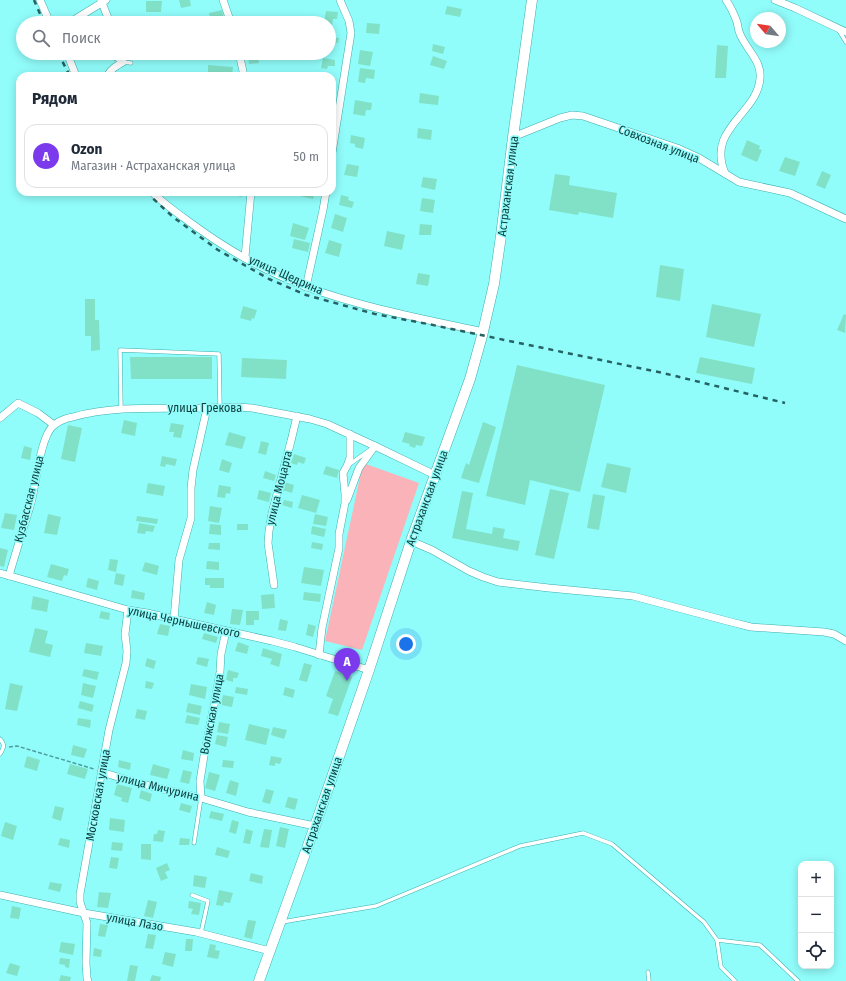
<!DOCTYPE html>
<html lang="ru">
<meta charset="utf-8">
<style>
:root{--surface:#fff;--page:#f6f6f7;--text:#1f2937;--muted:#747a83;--line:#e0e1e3;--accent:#7c3aed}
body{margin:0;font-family:"Fira Sans Condensed",sans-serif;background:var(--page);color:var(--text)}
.controls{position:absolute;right:12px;bottom:12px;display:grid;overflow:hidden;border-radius:8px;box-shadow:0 2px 10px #0003}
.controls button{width:36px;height:36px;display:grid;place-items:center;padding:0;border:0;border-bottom:1px solid var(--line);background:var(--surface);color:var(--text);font:20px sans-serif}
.compass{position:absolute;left:750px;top:12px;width:36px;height:36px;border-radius:50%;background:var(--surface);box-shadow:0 2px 10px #0003;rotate:299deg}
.you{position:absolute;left:406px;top:644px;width:14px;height:14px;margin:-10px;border:3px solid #fff;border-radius:50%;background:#1a73e8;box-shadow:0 0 0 6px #1a73e833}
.badge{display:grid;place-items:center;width:26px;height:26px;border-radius:50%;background:var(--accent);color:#fff;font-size:13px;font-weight:700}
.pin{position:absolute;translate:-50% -33px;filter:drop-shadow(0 1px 2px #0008)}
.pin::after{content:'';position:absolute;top:21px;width:14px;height:12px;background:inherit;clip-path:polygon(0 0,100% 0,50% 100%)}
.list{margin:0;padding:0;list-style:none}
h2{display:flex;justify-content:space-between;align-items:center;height:52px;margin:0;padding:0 16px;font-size:17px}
h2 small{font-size:13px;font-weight:400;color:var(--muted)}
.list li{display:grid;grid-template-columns:26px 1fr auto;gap:12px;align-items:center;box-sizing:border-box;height:64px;margin:0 8px 8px;padding:0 8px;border:1px solid var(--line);border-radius:12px}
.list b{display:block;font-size:15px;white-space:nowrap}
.list p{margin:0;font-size:13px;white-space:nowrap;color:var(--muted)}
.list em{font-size:13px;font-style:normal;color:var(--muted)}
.icon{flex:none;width:22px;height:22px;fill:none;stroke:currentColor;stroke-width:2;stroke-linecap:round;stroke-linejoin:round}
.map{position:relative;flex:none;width:846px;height:981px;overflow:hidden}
.search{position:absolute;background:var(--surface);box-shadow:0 2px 10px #0003;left:16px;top:16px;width:320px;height:44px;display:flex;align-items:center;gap:10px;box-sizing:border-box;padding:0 14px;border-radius:22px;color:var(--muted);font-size:15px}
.panel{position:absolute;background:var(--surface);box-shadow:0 2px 10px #0003;left:16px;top:72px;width:320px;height:124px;border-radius:12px}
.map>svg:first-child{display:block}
.green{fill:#fab3b8}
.building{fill:#81e1c7}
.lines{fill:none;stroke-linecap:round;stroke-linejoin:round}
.service-casing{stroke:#3caead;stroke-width:4.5}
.minor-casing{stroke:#3caead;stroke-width:8}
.secondary-casing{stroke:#3caead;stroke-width:11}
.path{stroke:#4f9e9d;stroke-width:1.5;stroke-dasharray:4 2;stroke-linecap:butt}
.service{stroke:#fff;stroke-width:3.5}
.minor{stroke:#fff;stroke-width:7}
.secondary{stroke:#fff;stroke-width:10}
.rail{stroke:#256261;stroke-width:2.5;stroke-dasharray:5 5;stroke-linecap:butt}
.labels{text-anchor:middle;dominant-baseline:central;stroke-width:3;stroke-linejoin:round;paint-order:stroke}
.street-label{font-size:12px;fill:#0b3c3c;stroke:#91fdfb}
</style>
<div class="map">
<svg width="846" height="981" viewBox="0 0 846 981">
<rect width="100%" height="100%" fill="#91fdfb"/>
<path class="green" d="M363,463l56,20 -57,167 -37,-9z"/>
<g class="building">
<path d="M179,0h11l1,6 -10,2z"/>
<path d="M146,1h16l-1,11h-15z"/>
<path d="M447,6l15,3 -2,8 -15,-3z"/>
<path d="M222,10l2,9 -13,4 -2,-10z"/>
<path d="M326,11l12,1 -1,7h-4l-1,6 -3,-1v-1h-5z"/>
<path d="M367,23l13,1 -1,10 -13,-1z"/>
<path d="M329,37l10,1 -1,5 -9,-1z"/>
<path d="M433,44l12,3 -2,7 -11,-3z"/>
<path d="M717,45l11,1 -2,32h-11z"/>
<path d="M360,50l13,2 -3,14 -12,-2z"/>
<path d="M136,53h13l1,4 -13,2z"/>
<path d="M248,53h10l1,10 -10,1z"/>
<path d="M433,56l14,5 -3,8 -14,-4z"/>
<path d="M323,58l12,2v6h-7l-1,3 -6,-1z"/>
<path d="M208,65l25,2 -1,8 -18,-1v2h-6z"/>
<path d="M360,68l15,2 -1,9 -8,-1 -1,5 -7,-1z"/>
<path d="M420,93l19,3 -1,9 -19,-2z"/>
<path d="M355,100l17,3 -1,7h-5l-1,6 -12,-2z"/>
<path d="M418,128l14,2 -1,10 -14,-2z"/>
<path d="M351,135l14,3 -2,11 -8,-2v-3l-5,-1z"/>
<path d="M747,140l13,6 -1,3 3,1 -5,12 -16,-7z"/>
<path d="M785,157l15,5 -5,14 -16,-5z"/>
<path d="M347,164l12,2 -2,11 -13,-2z"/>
<path d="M822,171l9,4 -6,14 -9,-4z"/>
<path d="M555,174l15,2 -1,9 48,8 -4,25 -34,-6 -1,3 -29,-5z"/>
<path d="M423,177l14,2 -2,11 -14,-3z"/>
<path d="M228,192h15l-1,5 -14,-3z"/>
<path d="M301,192h14l-2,7 -13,-3z"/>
<path d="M341,195l8,2 -1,3 6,2 -2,6 -13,-3z"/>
<path d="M422,198l13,2 -2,13 -13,-2z"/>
<path d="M335,214l12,4 -4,14 -12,-4z"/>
<path d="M293,223l16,5 -4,12 -15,-4z"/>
<path d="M420,224l12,1 -1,10h-12z"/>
<path d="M387,231l18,4 -3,15 -18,-4z"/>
<path d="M294,239l16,4 -2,9 -16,-4z"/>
<path d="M329,240l13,4 -3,13 -14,-4z"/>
<path d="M660,265l24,4 -4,32 -24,-4z"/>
<path d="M418,273l12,2 -2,11 -12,-2z"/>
<path d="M85,299h10v21h4l1,30 -9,1v-15h-6z"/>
<path d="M712,304l49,10 -7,33 -48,-10z"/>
<path d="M243,306l14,4 -3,9 -2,-1 -1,3 -11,-3z"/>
<path d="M844,314l2,1 -1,18 -8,-3z"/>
<path d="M130,357h82v22h-81z"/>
<path d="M700,357l55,11 -3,16 -56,-11z"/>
<path d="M242,358l45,2 -1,19 -45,-2z"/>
<path d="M517,365l88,20 -25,107 -50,-12 -5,25 -39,-9z"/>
<path d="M124,420l13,3 -2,13 -14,-3z"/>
<path d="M483,422l13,5 -17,56 -18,-5 5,-15 3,2z"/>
<path d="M171,423l13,2 -3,13 -8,-1 1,-5h-5z"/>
<path d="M68,425l14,3 -7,34 -14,-3z"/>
<path d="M229,432l17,5 -4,12 -17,-4z"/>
<path d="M405,432l20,5 -3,9 -6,-1 -1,3 -6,-2 1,-2 -8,-2z"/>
<path d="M261,441l8,2 -3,12 -8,-2z"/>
<path d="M24,446l8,2 -2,12 -9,-2z"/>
<path d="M294,454l12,4 -2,6 -6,-2 -1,3 -6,-2z"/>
<path d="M162,456l15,3 -2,7 -9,-2 -1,3 -5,-1z"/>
<path d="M222,459l10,4 -3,10 -10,-3z"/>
<path d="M607,463l24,5 -5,25 -25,-6z"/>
<path d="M326,466l13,4 -2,8 -14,-4z"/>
<path d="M265,471l11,4 -2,6 -11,-3z"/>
<path d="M284,482l10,3 -2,8 -10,-3z"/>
<path d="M148,483l17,3 -2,10 -17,-3z"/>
<path d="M219,485l12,2 -1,7 -4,-1 -1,5 -8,-1z"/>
<path d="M550,489l19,4 -15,66 -19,-4z"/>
<path d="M259,490l12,3 -2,9 -12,-3z"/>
<path d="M462,491l11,2 -7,36 26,5 1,-7 12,2 -2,9 17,3 -2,10 -66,-13z"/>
<path d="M593,494l12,2 -6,34 -12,-2z"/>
<path d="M302,495l18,5 -4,13 -18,-5z"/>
<path d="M284,500l9,2 -1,6 -10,-3z"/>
<path d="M210,506l12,2 -3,15 -11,-2z"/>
<path d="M5,513l12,2 -3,15 -13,-2z"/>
<path d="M48,514l13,3 -4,18 -13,-2z"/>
<path d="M315,514l13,3 -2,9 -13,-2z"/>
<path d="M137,516l21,3 -1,5 -21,-3z"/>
<path d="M139,523l16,3 -2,6 -7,-1 -1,3 -8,-1z"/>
<path d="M210,524l11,1v10l-12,-1z"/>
<rect x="237" y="524" width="11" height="6"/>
<path d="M312,526l14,3 -2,8 -13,-3z"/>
<path d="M312,542l11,2 -1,6 -11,-2z"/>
<path d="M209,543h11v7l-12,-1z"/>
<path d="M0,548l8,2 -4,17 -4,-1z"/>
<path d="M110,559l8,1 -2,12 -8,-2z"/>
<path d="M207,561l12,1v8l-13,-1z"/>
<path d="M145,562l14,4 -2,9 -15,-4z"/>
<path d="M51,564l18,5 -2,7 -3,-1 -2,6 -15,-4z"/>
<path d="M304,567l20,3 -3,16 -20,-3z"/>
<path d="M116,573l9,2 -2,11 -9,-2z"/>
<path d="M88,578l11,3 -2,9 -11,-3z"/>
<path d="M205,578h19v10h-14v-3h-5z"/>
<path d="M132,590l13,3 -1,7 -13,-2z"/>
<path d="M304,592l17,2 -1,8 -17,-2z"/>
<path d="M274,594l1,14 -13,1 -1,-14z"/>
<path d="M33,596l16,4 -2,12 -16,-3z"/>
<path d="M207,602l9,3 -2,10 -10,-2z"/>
<path d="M232,609l11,1 -3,15 -10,-1z"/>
<path d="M101,611l9,2 -1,7 -10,-2z"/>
<path d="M246,611h13v9h-5v5h-8z"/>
<path d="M280,619l8,2 -2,10 -8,-1z"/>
<path d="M160,624l10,2 -2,10 -11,-2z"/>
<path d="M308,624l8,2 -3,11 -7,-2z"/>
<path d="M35,628l13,3 -3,12 8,2 -3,12 -21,-5z"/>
<path d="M204,633l14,4 -2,6 -14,-4z"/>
<path d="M238,642l11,4 -2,8 -12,-3z"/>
<path d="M86,643l17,3 -2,10 -17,-3z"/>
<path d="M263,648l19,6 -3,13 -9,-3 2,-5 -11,-3z"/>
<path d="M198,657l11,2 -2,8 -11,-3z"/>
<path d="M147,658l9,3 -2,8 -9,-3z"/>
<path d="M304,663l8,2 -5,17 -8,-2z"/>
<path d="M84,669l15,3 -2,8 -15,-4z"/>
<path d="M228,670l11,3 -2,5h-4v4l-7,-2z"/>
<path d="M335,671l17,6 -14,39 -10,-3 5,-14 -7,-3z"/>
<path d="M146,681l8,2 -2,6 -7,-1z"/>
<path d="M10,683l13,3 -6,25 -12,-2z"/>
<path d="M83,683l13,3 -3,12 -12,-3z"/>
<path d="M191,684l16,3 -2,12 -16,-4z"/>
<path d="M236,687l12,2 -1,6 -12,-2z"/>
<path d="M285,687l10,3 -2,8 -10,-3z"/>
<path d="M223,695l11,2 -2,10 -11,-2z"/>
<path d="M80,701l14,4 -2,7 -14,-4z"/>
<path d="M188,703l14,3 -2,9 -14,-3z"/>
<path d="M137,709l10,2 -2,9 -10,-2z"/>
<path d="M187,715l13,3 -2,7 -13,-2z"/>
<path d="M78,718l13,2 -1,8 -13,-3z"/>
<path d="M219,722l11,2 -2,10 -11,-2z"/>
<path d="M249,724l21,5 -4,16 -21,-5z"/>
<path d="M273,727l14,3 -3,9 -13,-4z"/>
<path d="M217,735l11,2 -2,10 -11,-3z"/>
<path d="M73,745l14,4 -3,9 -13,-3z"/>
<path d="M183,750l11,3 -1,8 -12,-2z"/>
<path d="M27,756l13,4 -3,11 -13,-4z"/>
<path d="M271,756l11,2 -2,6 -5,-1v3l-6,-1z"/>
<path d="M119,760l12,3 -1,7 -12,-3z"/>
<path d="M223,760l11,1 -1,7 -11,-1z"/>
<path d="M70,764l18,5 -3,10 -18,-5z"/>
<path d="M153,764l17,5 -3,10 -17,-4z"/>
<path d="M183,770l9,2 -3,12 -9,-2z"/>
<path d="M209,772l11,3 -5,16 -10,-3z"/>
<path d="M230,780l9,3 -3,13 -10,-3z"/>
<path d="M117,784l15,4 -4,15 -7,-2 1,-3 -8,-3z"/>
<path d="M266,789l8,2 -4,13 -8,-2z"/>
<path d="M141,790l11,4 -2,8 -11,-4z"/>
<path d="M288,797l10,2 -3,11 -10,-3z"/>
<path d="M181,803l11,3 -2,7 -11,-3z"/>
<path d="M55,806l9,2 -3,13 -9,-3z"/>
<path d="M211,811l13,3 -2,7 -13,-3z"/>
<path d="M110,818l15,2 -1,12 -15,-2z"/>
<path d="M232,820l7,2 -3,12 -7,-2z"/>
<path d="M5,822l12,4 -4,14 -12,-4z"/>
<path d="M280,827l9,2 -4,19 -9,-2z"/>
<path d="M246,829l7,2 -3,13 -7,-1z"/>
<path d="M264,829l8,1 -3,18 -9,-1z"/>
<path d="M158,830l7,1 -2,11 -10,-1 1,-7h3z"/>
<path d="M60,838l10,2 -1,8 -11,-3z"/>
<path d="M180,838l10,1 -1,6h-10z"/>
<path d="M112,842l11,1 -1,8 -11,-1z"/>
<path d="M141,844h10v16l-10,-1z"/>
<path d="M217,847l13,4 -2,7 -13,-3z"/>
<path d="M111,857l8,1 -2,11 -8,-1z"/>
<path d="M167,863l3,7 -5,2 3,6 -7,3 -5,-13z"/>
<path d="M251,873l12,3 -1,8 -13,-3z"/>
<path d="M194,875l13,2 -2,11 -12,-2z"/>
<path d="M50,882l12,2 -2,8 -12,-3z"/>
<path d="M219,890l14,3 -3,10 -6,-1 -1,4 -7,-1z"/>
<path d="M99,892l12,1 -3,15 -11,-1z"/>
<path d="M148,900l9,2 -4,16 -9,-2z"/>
<path d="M189,901l12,2 -2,12 -8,-1 2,-5 -5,-1z"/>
<path d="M12,906l9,2 -2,11 -9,-1z"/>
<path d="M248,920l8,1 -4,18 -8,-2z"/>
<path d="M100,924l8,1 -3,12 -7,-1z"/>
<path d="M148,934l8,1 -3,14 -8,-1z"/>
<path d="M186,939h7l-1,12h-7z"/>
<path d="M61,942l14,2 -2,11 -14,-3z"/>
<path d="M210,944l6,1 -1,5 5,1 -2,8 -11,-2z"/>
<path d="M94,948l8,2 -1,7 -8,-1z"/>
<path d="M165,952l11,2 -3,13 -11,-3z"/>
<path d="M60,958l10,1 -1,9 -4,-1v-2l-6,-1z"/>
<path d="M10,963l10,3 -3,10 -11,-3z"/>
<path d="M130,965l8,1 -3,15h-8z"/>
<path d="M61,975l10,2 -1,4h-11z"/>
<path d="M152,975l9,2 -1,4h-10z"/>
</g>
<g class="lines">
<defs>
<g id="service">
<path d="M838,29l8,13"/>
<path d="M103,53l20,9 8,1"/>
<path d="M121,409l-1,-59 99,4 1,53"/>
<path d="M350,464l21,-15"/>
<path d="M0,739c5,5 4,9 0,15"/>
<path d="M194,843l7,-45"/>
<path d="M192,895l16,6 -7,32"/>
<path d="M282,922l94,-16 144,-60 63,-13 29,11 92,78 13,18 43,5 38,36"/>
<path d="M717,940l4,27 14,14"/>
<path d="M648,972l1,9"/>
</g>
<g id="minor">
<path d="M40,0l10,23"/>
<path d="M101,0l9,23"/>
<path d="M223,0l8,23"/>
<path d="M775,0l20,8 51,24"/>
<path d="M69,23l37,-23"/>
<path d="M67,53l9,23"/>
<path d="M239,53l5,23"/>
<path d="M107,76c4,-7 9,-10 16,-14l-3,-9"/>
<path d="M513,137l47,-19 12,-3 11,1 94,32 22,10 40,24 51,11 56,26"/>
<path d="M332,153l19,-120 -2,-12 -9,-21"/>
<path d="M725,173c-19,-45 33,-59 35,-95 2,-17 -14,-29 -20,-44 -2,-4 -2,-8 -3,-12 -3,-8 -6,-15 -11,-22"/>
<path d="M152,192c13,13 28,23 43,34 33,24 74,47 112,61 57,21 117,32 177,45"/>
<path d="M245,257l6,-65"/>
<path d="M306,287l17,-77 3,-18"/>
<path d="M0,418l18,-15 20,10 16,12"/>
<path d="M347,500l12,-32 16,-22"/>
<path d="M411,541l21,9 37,21 14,6 15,5 51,6 84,8 98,26 20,5 73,5 10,2 12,7"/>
<path d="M0,573l128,37 19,3 125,28 23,6 74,23"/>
<path d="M9,576c7,-25 15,-49 22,-73 5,-18 9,-67 23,-78 5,-4 13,-7 19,-8 42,-12 91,-8 134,-9l30,-1 15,1 58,11 17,5 48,22 60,29"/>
<path d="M274,585l-6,-42 1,-12 3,-18 19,-72 6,-25"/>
<path d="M174,619l5,-59 12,-42v-30l2,-18 14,-62"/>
<path d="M319,655l3,-27 17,-80v-14l6,-31v-9l-2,-21 4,-7 3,-8v-24"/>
<path d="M101,772l37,11 63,15 47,14 67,14"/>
<path d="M201,798l-1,-17 4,-25 13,-66 3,-18 1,-18 5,-23"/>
<path d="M0,895l84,18 112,19 74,19"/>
<path d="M88,981l-1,-3 -1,-15 1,-40 -7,-21v-8l29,-164 17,-67 1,-12 -2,-17 3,-24"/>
</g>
<path id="secondary" d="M259,981l56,-155 54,-156 42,-129 59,-162 12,-43 12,-52 7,-48 12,-99 19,-137"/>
</defs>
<use href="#service" class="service-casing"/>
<use href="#minor" class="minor-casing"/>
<use href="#secondary" class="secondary-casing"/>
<path class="path" d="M9,747l8,-1 77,23"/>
<use href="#service" class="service"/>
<use href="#minor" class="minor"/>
<use href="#secondary" class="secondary"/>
<g class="rail">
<path d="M34,0l10,23"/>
<path d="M58,53l12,23"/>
<path d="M146,192l27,25 45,33 51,29 37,16 69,19 53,10 235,49 122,30"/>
</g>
</g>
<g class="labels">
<g class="street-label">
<text transform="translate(659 144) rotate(21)">Совхозная улица</text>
<text transform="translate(508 186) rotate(-83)">Астраханская улица</text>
<text transform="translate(286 275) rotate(24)">улица Щедрина</text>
<text x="205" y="408">улица Грекова</text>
<text transform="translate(279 488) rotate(-76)">улица Моцарта</text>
<text transform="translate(427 498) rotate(-70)">Астраханская улица</text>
<text transform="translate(29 499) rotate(-76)">Кузбасская улица</text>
<text transform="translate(184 622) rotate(12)">улица Чернышевского</text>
<text transform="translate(212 714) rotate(-79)">Волжская улица</text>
<text transform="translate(158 787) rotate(14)">улица Мичурина</text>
<text transform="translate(98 795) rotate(-80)">Московская улица</text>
<text transform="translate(322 805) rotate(-71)">Астраханская улица</text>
<text transform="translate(135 922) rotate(10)">улица Лазо</text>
</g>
</g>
</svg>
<div class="controls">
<button>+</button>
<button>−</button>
<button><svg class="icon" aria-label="locate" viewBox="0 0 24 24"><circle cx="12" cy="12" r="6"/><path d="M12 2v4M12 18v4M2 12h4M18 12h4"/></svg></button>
</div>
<svg class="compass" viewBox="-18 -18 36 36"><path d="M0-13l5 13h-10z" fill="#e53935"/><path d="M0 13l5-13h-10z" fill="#747a83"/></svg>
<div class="you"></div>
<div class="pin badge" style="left:347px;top:681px">A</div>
<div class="search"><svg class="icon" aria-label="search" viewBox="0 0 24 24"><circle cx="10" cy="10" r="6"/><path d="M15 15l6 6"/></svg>Поиск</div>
<section class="panel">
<h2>Рядом<small></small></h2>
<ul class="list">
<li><span class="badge">A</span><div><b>Ozon</b><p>Магазин · Астраханская улица</p></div><em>50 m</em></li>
</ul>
</section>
</div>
